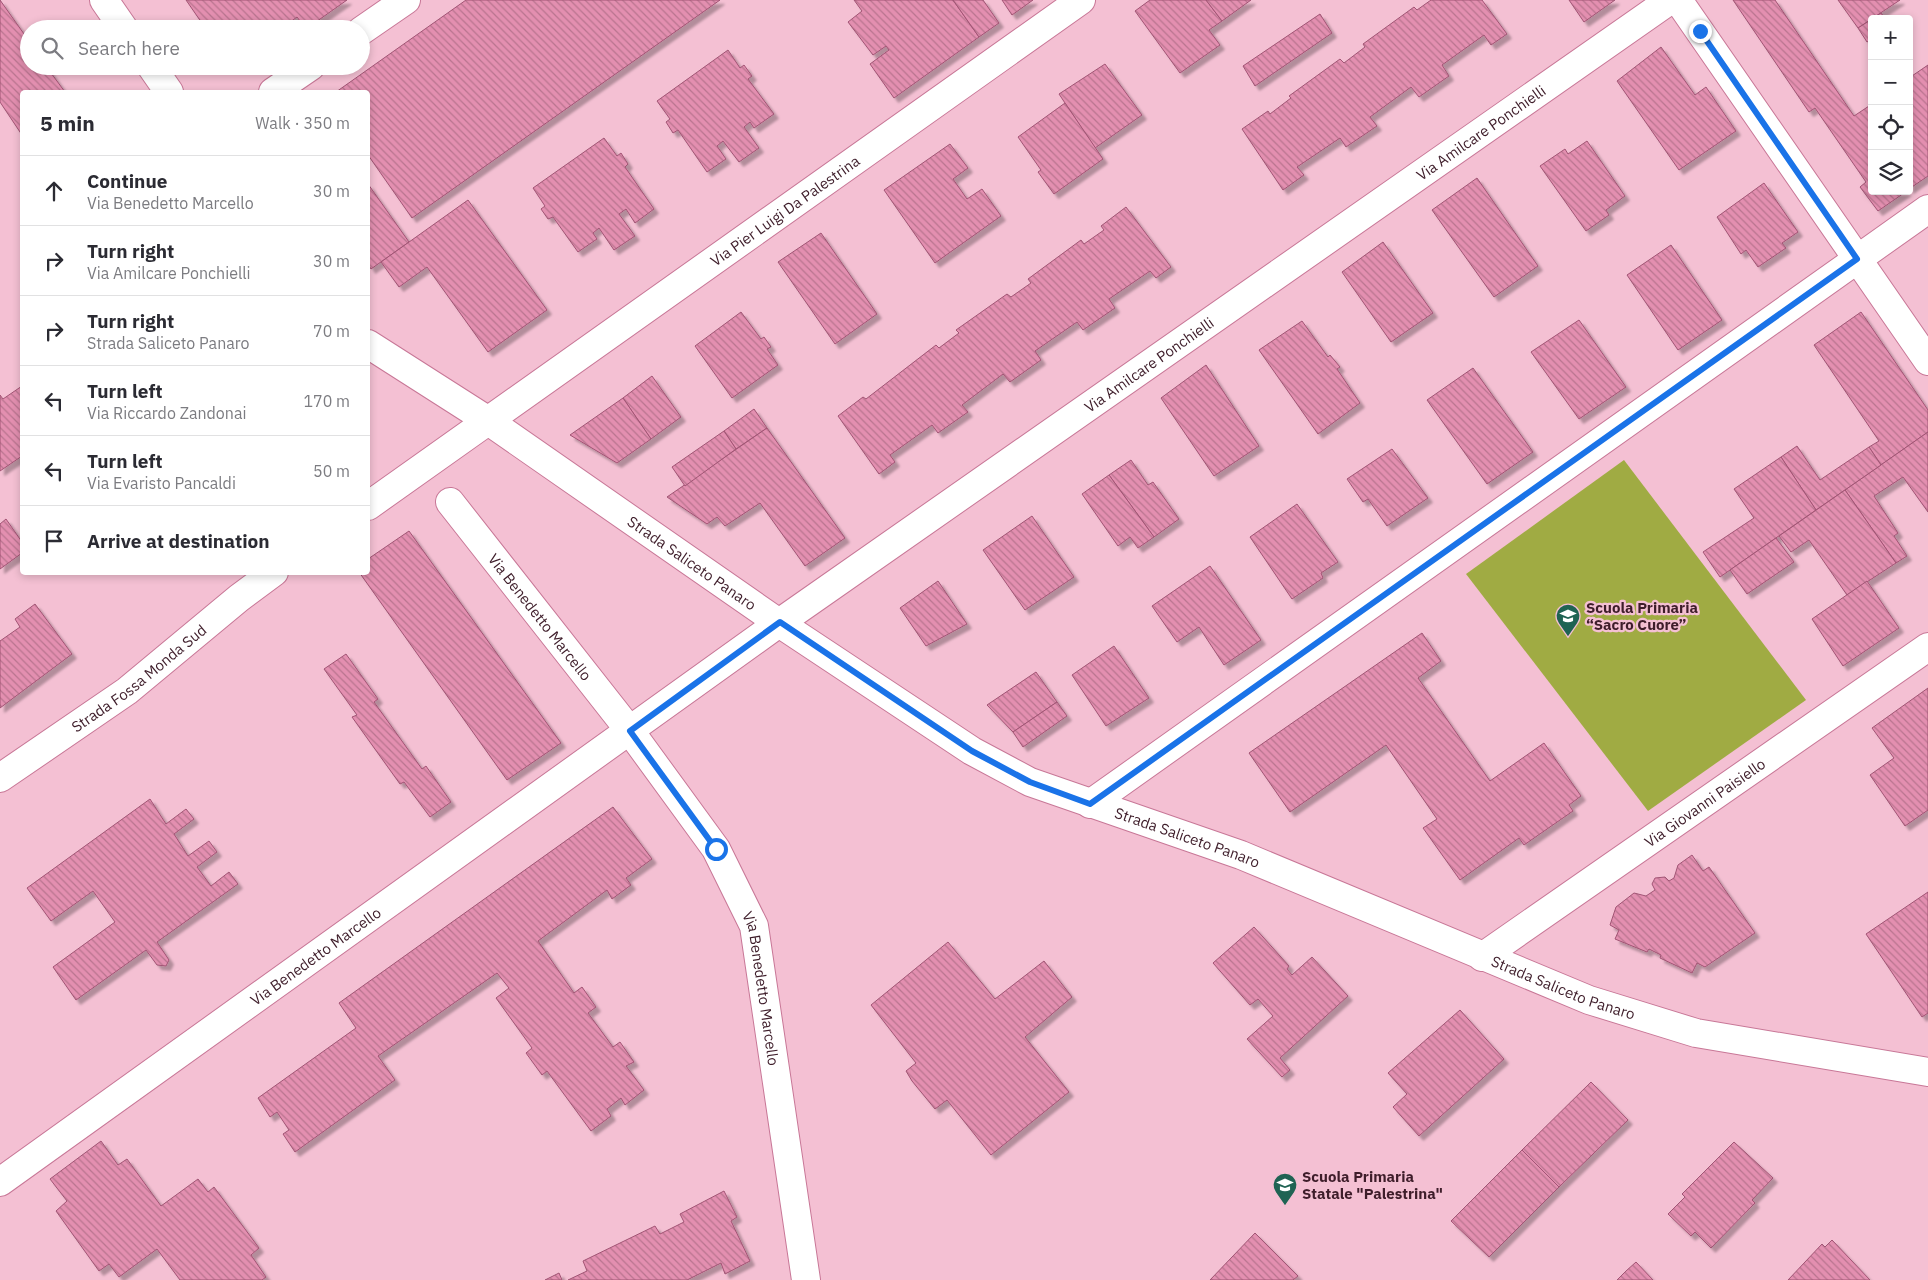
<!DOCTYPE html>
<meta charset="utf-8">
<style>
:root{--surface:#fff;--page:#f7f7f7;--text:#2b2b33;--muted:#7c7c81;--line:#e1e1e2}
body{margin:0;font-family:"IBM Plex Sans",sans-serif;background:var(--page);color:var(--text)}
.controls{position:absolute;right:15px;top:15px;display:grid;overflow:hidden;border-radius:5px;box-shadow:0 2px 8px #0003}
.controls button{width:45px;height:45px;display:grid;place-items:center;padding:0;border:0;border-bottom:1px solid var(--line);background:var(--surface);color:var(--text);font:25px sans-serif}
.stop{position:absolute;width:15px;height:15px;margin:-11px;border:4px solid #1a73e8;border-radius:50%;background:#fff}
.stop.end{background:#1a73e8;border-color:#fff;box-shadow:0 1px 5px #0008}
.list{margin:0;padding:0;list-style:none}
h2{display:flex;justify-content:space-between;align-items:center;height:65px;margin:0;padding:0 20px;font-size:21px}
h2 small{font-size:16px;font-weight:400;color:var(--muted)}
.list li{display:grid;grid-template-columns:32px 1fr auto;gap:15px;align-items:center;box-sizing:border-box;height:70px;padding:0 20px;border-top:1px solid var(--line)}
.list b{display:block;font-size:19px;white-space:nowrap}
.list p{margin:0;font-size:16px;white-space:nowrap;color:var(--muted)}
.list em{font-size:16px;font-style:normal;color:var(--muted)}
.icon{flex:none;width:28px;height:28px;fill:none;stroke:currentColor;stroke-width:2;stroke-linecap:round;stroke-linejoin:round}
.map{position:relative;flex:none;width:1928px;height:1280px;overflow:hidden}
.search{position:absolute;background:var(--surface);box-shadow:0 2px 8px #0003;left:20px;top:20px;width:350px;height:55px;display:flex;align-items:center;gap:12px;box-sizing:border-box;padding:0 18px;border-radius:28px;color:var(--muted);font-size:19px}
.panel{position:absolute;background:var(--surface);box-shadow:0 2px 8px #0003;left:20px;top:90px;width:350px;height:485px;border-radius:5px}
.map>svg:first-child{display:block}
.garden{fill:#a0ab43}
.building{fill:url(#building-back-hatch);stroke:#a15474;filter:url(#shadow)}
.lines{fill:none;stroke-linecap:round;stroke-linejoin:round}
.street-casing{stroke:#c87797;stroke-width:30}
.secondary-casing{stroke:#c87797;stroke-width:30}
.street{stroke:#fff;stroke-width:28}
.secondary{stroke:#fff;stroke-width:28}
.route{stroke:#1a73e8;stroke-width:6}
.labels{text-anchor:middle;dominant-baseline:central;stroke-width:4.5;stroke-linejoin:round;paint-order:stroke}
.street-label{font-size:15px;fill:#3e1d2a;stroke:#f4c0d3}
.poi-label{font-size:15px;font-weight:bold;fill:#3e1d2a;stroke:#f4c0d3;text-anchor:start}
</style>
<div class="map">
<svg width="1928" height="1280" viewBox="0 0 1928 1280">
<defs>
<pattern id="building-back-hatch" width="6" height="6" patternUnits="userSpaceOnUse" patternTransform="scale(1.25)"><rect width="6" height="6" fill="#e38fb0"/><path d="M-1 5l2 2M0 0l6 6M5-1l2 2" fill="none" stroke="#b9748f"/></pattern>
<filter id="shadow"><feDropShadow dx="4.5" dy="4.5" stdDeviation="1" flood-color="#0004"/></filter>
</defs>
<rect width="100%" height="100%" fill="#f4c0d3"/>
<path class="garden" d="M1624,460l182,240 -158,111 -182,-237z"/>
<g class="building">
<path d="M0,0l29,41v25h17l19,26h-43v43l-22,-33z"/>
<path d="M186,0h161l-41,29 -9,-12 -16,12h-75z"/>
<path d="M466,0h254l-308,218 -44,-63v-63h-32z"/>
<path d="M854,0h99l26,37 -85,61 -24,-34 19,-14 -3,-4 -13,9 -25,-33 14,-11z"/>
<path d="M953,0h30l16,23 -20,14z"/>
<path d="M1002,0h31l-21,15z"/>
<path d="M1150,0h56l16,21 -13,9 11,15 -40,28 -45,-62z"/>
<path d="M1206,0h45l-29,21z"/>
<path d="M1431,0h51l25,34 -16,11 -7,-10 -42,30 7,11 -30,21 -8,-10 -41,30 7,9 -31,21 -6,-9 -43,29 7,8 -21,15 -41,-61 26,-18 2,3 21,-16 -2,-2 51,-37 4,4 21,-16 -2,-3 51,-37 3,3z"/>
<path d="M1569,0h46l-31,22z"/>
<path d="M1733,0h42l79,116 18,-12v87h35l-29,20 -18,-24 6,-5 -51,-74 -6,4z"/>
<path d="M1838,0h62l-42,28z"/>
<path d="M1881,13l5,6h-14z"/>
<path d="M1320,14l12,19 -77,53 -12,-20z"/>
<path d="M1872,19v20l-5,3 -9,-14z"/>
<path d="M1661,47l34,48 11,-8 30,44 -57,39 -62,-89z"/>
<path d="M728,50l12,18 4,-3 8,11 -4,3 26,35 -20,14 -4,-6 -6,5 15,21 -20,14 -16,-21 -6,5 9,13 -19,13 -29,-42 -5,3 -7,-11 4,-3 -13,-18z"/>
<path d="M1105,64l37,51 -47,33 -36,-54z"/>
<path d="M1928,65v111l-19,13v-111z"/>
<path d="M1065,103l38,56 -49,35 -16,-22 3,-2 -23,-33z"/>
<path d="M604,138l13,18 4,-3 7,11 -3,3 29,42 -19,14 -9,-14 -7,5 16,22 -21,14 -15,-22 -6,5 4,6 -19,13 -25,-35 -5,2 -7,-10 4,-3 -12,-18z"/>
<path d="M1587,141l38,55 -19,14 3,5 -23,16 -46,-65 25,-17 3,5z"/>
<path d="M950,144l18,24 -15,11 14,20 15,-10 19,27 -66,47 -51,-73z"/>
<path d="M1477,178l61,88 -44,31 -62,-87z"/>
<path d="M1764,183l34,49 -16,11 4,5 -28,19 -12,-17 -5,4 -24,-37z"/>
<path d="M368,184l41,58 -38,27 -3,-5z"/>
<path d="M468,200l79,110 -59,42 -61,-85 -28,20 -18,-25z"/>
<path d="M1126,207l45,60 -15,11 -6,-7 -41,28 6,9 -32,22 -6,-8 -42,29 6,9 -31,22 -7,-8 -41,31 6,7 -30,21 -6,-8 -42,30 5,7 -16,12 -41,-58 25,-19 3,2 70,-54 3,3 20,-15 -3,-3 51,-36 4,3 20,-14 -3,-4 53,-39 3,4 20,-14 -3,-4z"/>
<path d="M821,233l56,81 -42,30 -57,-82z"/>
<path d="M1383,242l50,71 -42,29 -49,-70z"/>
<path d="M1671,245l51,75 -44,30 -51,-75z"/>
<path d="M741,312l20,27 3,-2 7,10 -4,2 11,16 -46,33 -37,-52z"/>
<path d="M1861,312l67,98v22l-47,33 -12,-18 10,-6 -65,-96z"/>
<path d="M1579,320l47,67 -47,32 -48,-67z"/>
<path d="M1302,321l26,36 2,-2 10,12 -3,2 23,34 -42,31 -59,-84z"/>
<path d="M1206,365l53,81 -45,30 -53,-78z"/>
<path d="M1473,368l60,84 -46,32 -60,-84z"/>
<path d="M652,376l29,41 -30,22 -28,-41z"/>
<path d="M22,386v70l-22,15v-76l3,4z"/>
<path d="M623,398l28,41 -34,24 -47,-28z"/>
<path d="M754,409l13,19 -31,21 -12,-18z"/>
<path d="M767,428l78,110 -40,28 -45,-63 -35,23 -8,-9 -10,7 -40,-27z"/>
<path d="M724,431l12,18 -51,37 -13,-19z"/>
<path d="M1928,432v80l-25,-35 -29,19 24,37 -4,3 13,20 -11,7 -51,-73z"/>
<path d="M1797,446l23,34 49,-33 12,18 -65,45 -35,-53z"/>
<path d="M1392,449l36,49 -41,28 -19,-27 -5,3 -16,-23z"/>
<path d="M1781,457l35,53 -96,67 -17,-25 51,-34 -20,-29z"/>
<path d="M1131,460l17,25 5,-3 26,37 -25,18 -45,-62z"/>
<path d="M1109,475l45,62 -16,11 -8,-11 -12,9 -36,-52z"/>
<path d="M1845,490l51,73 -49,32 -38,-55 -18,12 -12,-16z"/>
<path d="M1297,504l41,58 -17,11 2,5 -31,21 -42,-62z"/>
<path d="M1032,516l42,61 -49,33 -42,-60z"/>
<path d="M6,519l16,23v11l-22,16v-45z"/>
<path d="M409,531l152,212 -54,37 -148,-208h9v-13z"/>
<path d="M1776,538l18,24 -47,32 -17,-24z"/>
<path d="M1210,566l51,74 -37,25 -25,-38 -22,15 -25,-36z"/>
<path d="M938,581l29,43 -41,22 -26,-38z"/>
<path d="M1867,581l32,47 -56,38 -31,-47z"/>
<path d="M35,604l37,50 -72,54v-67l20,-14 -5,-8z"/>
<path d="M1422,633l19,28 -23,17 72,103 54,-38 37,53 -12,9 4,6 -49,34 -5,-7 -59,42 -37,-52 14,-9 -51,-74 -96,67 -41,-59z"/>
<path d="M1114,646l35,52 -43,28 -34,-51z"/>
<path d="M346,654l32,45 -4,3 48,67 4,-3 25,36 -21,15 -26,-35 -4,2 -48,-67 5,-2 -33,-46z"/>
<path d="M1036,672l21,30 -44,30 -26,-27z"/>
<path d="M1928,688v122l-23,16 -35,-51 24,-17 -22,-30z"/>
<path d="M1057,702l10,14 -44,31 -10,-15z"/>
<path d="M150,799l16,25 20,-15 8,10 -20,15 14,22 21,-15 8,11 -20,15 14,19 18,-14 9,12 -81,58 12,18 -3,6 -9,-1 -11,-15 -70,50 -23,-33 62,-45 -22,-31 -42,30 -24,-33z"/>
<path d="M613,807l39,52 -26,19 5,7 -19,14 -5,-9 -69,51 36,52 8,-6 14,20 -8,6 25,34 7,-5 14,20 -8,4 18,24 -19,15 -4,-7 -14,11 4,7 -20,15 -44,-60 -5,4 -16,-22 6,-5 -36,-50 13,-10 -12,-15 -119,83 17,24 -100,72 -12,-18 6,-4 -12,-18 -7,5 -12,-19 98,-70 -17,-25z"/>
<path d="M1692,855l11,16 6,-4 46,66 -50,34 -8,-4 -5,10 -32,-15 1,-3 -12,-6 -2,3 -32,-13 4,-9 -9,-5 6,-18 18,-14 12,3 9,-6 -3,-6 3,-6 10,-1 4,4 5,-3 4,-13z"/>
<path d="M1928,892v121l-6,4 -56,-83z"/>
<path d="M1254,927l35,39 -2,3 5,6 20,-18 36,39 -68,62 10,12 -8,7 -35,-38 26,-23 -15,-17 -8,6 -37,-42z"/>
<path d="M948,942l47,57 49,-38 28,36 -47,40 44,55 -78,63 -44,-55 -12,9 -23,-28 -6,-10 10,-8 -45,-58z"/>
<path d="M1460,1010l44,49 -85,77 -26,-29 14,-13 -19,-21z"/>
<path d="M1591,1082l37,38 -69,67 -37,-37z"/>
<path d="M101,1141l17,24 9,-6 34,47 37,-27 10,13 6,-5 45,61 -8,7 15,22 -4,3h-82l-23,-31 -38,28 -10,-13 -10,7 -43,-60 11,-10 -17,-22z"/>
<path d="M1734,1142l39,36 -21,22 3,3 -44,45 -16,-16 -4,4 -23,-22 17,-17 -3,-3z"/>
<path d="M1522,1150l37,37 -70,70 -38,-36z"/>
<path d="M724,1191l13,26 -6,4 19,40 -25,13 -4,-11 -34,17h-119l19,-9 -4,-10 72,-35 5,8 24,-12 -4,-8z"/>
<path d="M1255,1233l43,43 -5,4h-83z"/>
<path d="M1832,1240l38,40h-82l34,-36 3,3z"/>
<path d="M1636,1262l17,18h-36l9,-9z"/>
<path d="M559,1273l3,7h-17z"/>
</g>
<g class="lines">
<defs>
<g id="street">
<path d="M104,0l20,29"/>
<path d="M361,31l45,-31"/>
<path d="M151,66l18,26"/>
<path d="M273,92l38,-26"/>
<path id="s1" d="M368,344l119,76 292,203 193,128 58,31 211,73 348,145 107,33 232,39"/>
<path id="s2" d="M450,502l180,229 86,118 38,77 52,354"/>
<path id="s3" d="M368,506l713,-506"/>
<path id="s4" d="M0,778l127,-87 112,-93 35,-26"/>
<path d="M1090,804l838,-595"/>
<path id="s5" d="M1482,957l446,-310"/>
<path id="s6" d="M0,1182l779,-559 891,-623"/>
</g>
<path id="secondary" d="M1678,0l250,361"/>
</defs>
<use href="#street" class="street-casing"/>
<use href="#secondary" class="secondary-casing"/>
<use href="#street" class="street"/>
<use href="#secondary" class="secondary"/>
</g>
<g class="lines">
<path class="route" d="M716,849l-86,-118 150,-109 192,129 58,31 60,22 767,-545 -157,-228"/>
</g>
<defs>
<symbol id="school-pin" viewBox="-11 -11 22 30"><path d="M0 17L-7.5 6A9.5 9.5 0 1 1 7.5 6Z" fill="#1f6353" stroke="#f4c0d3"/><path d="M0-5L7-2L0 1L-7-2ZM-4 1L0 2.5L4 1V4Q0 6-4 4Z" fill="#fff"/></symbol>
</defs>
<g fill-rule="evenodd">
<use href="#school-pin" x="1554" y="602" width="28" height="38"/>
<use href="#school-pin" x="1271" y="1171" width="28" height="38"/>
</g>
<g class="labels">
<g class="street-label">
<text stroke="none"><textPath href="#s6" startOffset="1815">Via Amilcare Ponchielli</textPath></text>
<text stroke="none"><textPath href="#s3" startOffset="511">Via Pier Luigi Da Palestrina</textPath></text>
<text stroke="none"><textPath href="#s6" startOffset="1410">Via Amilcare Ponchielli</textPath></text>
<text stroke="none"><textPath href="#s1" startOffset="391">Strada Saliceto Panaro</textPath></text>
<text stroke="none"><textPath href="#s2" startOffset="146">Via Benedetto Marcello</textPath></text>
<text stroke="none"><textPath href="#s4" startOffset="171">Strada Fossa Monda Sud</textPath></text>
<text stroke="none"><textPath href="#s5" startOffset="271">Via Giovanni Paisiello</textPath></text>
<text stroke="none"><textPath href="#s1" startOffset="961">Strada Saliceto Panaro</textPath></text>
<text stroke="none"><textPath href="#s6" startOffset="388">Via Benedetto Marcello</textPath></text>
<text stroke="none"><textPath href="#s1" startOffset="1366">Strada Saliceto Panaro</textPath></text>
<text stroke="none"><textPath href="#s2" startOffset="586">Via Benedetto Marcello</textPath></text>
</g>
<g class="poi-label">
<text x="1586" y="607">Scuola Primaria<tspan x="1586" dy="17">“Sacro Cuore”</tspan></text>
<text x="1302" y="1176">Scuola Primaria<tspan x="1302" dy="17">Statale "Palestrina"</tspan></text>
</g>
</g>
</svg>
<div class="controls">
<button>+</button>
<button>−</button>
<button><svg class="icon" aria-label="locate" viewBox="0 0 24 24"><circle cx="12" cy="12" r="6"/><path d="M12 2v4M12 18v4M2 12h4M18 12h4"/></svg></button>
<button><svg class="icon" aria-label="layers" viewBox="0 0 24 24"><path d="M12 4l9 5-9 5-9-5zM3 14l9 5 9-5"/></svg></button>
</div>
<div class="stop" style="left:716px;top:849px"></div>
<div class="stop end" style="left:1700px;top:31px"></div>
<div class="search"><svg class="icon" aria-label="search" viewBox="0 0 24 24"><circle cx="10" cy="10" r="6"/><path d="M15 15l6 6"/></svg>Search here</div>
<section class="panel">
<h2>5 min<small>Walk · 350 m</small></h2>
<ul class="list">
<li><svg class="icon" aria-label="ahead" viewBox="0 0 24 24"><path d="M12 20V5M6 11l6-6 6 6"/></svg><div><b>Continue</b><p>Via Benedetto Marcello</p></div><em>30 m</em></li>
<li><svg class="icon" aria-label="right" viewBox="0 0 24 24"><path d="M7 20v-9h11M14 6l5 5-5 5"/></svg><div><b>Turn right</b><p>Via Amilcare Ponchielli</p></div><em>30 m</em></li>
<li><svg class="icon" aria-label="right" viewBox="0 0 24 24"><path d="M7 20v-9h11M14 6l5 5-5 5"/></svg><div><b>Turn right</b><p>Strada Saliceto Panaro</p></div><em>70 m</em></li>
<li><svg class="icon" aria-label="left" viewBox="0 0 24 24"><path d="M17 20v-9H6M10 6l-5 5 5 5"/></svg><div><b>Turn left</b><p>Via Riccardo Zandonai</p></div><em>170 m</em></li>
<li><svg class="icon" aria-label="left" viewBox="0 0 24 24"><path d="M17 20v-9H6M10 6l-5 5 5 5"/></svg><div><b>Turn left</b><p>Via Evaristo Pancaldi</p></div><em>50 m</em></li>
<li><svg class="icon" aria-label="arrive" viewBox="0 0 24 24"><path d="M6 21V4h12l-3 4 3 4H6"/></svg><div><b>Arrive at destination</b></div></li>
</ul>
</section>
</div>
